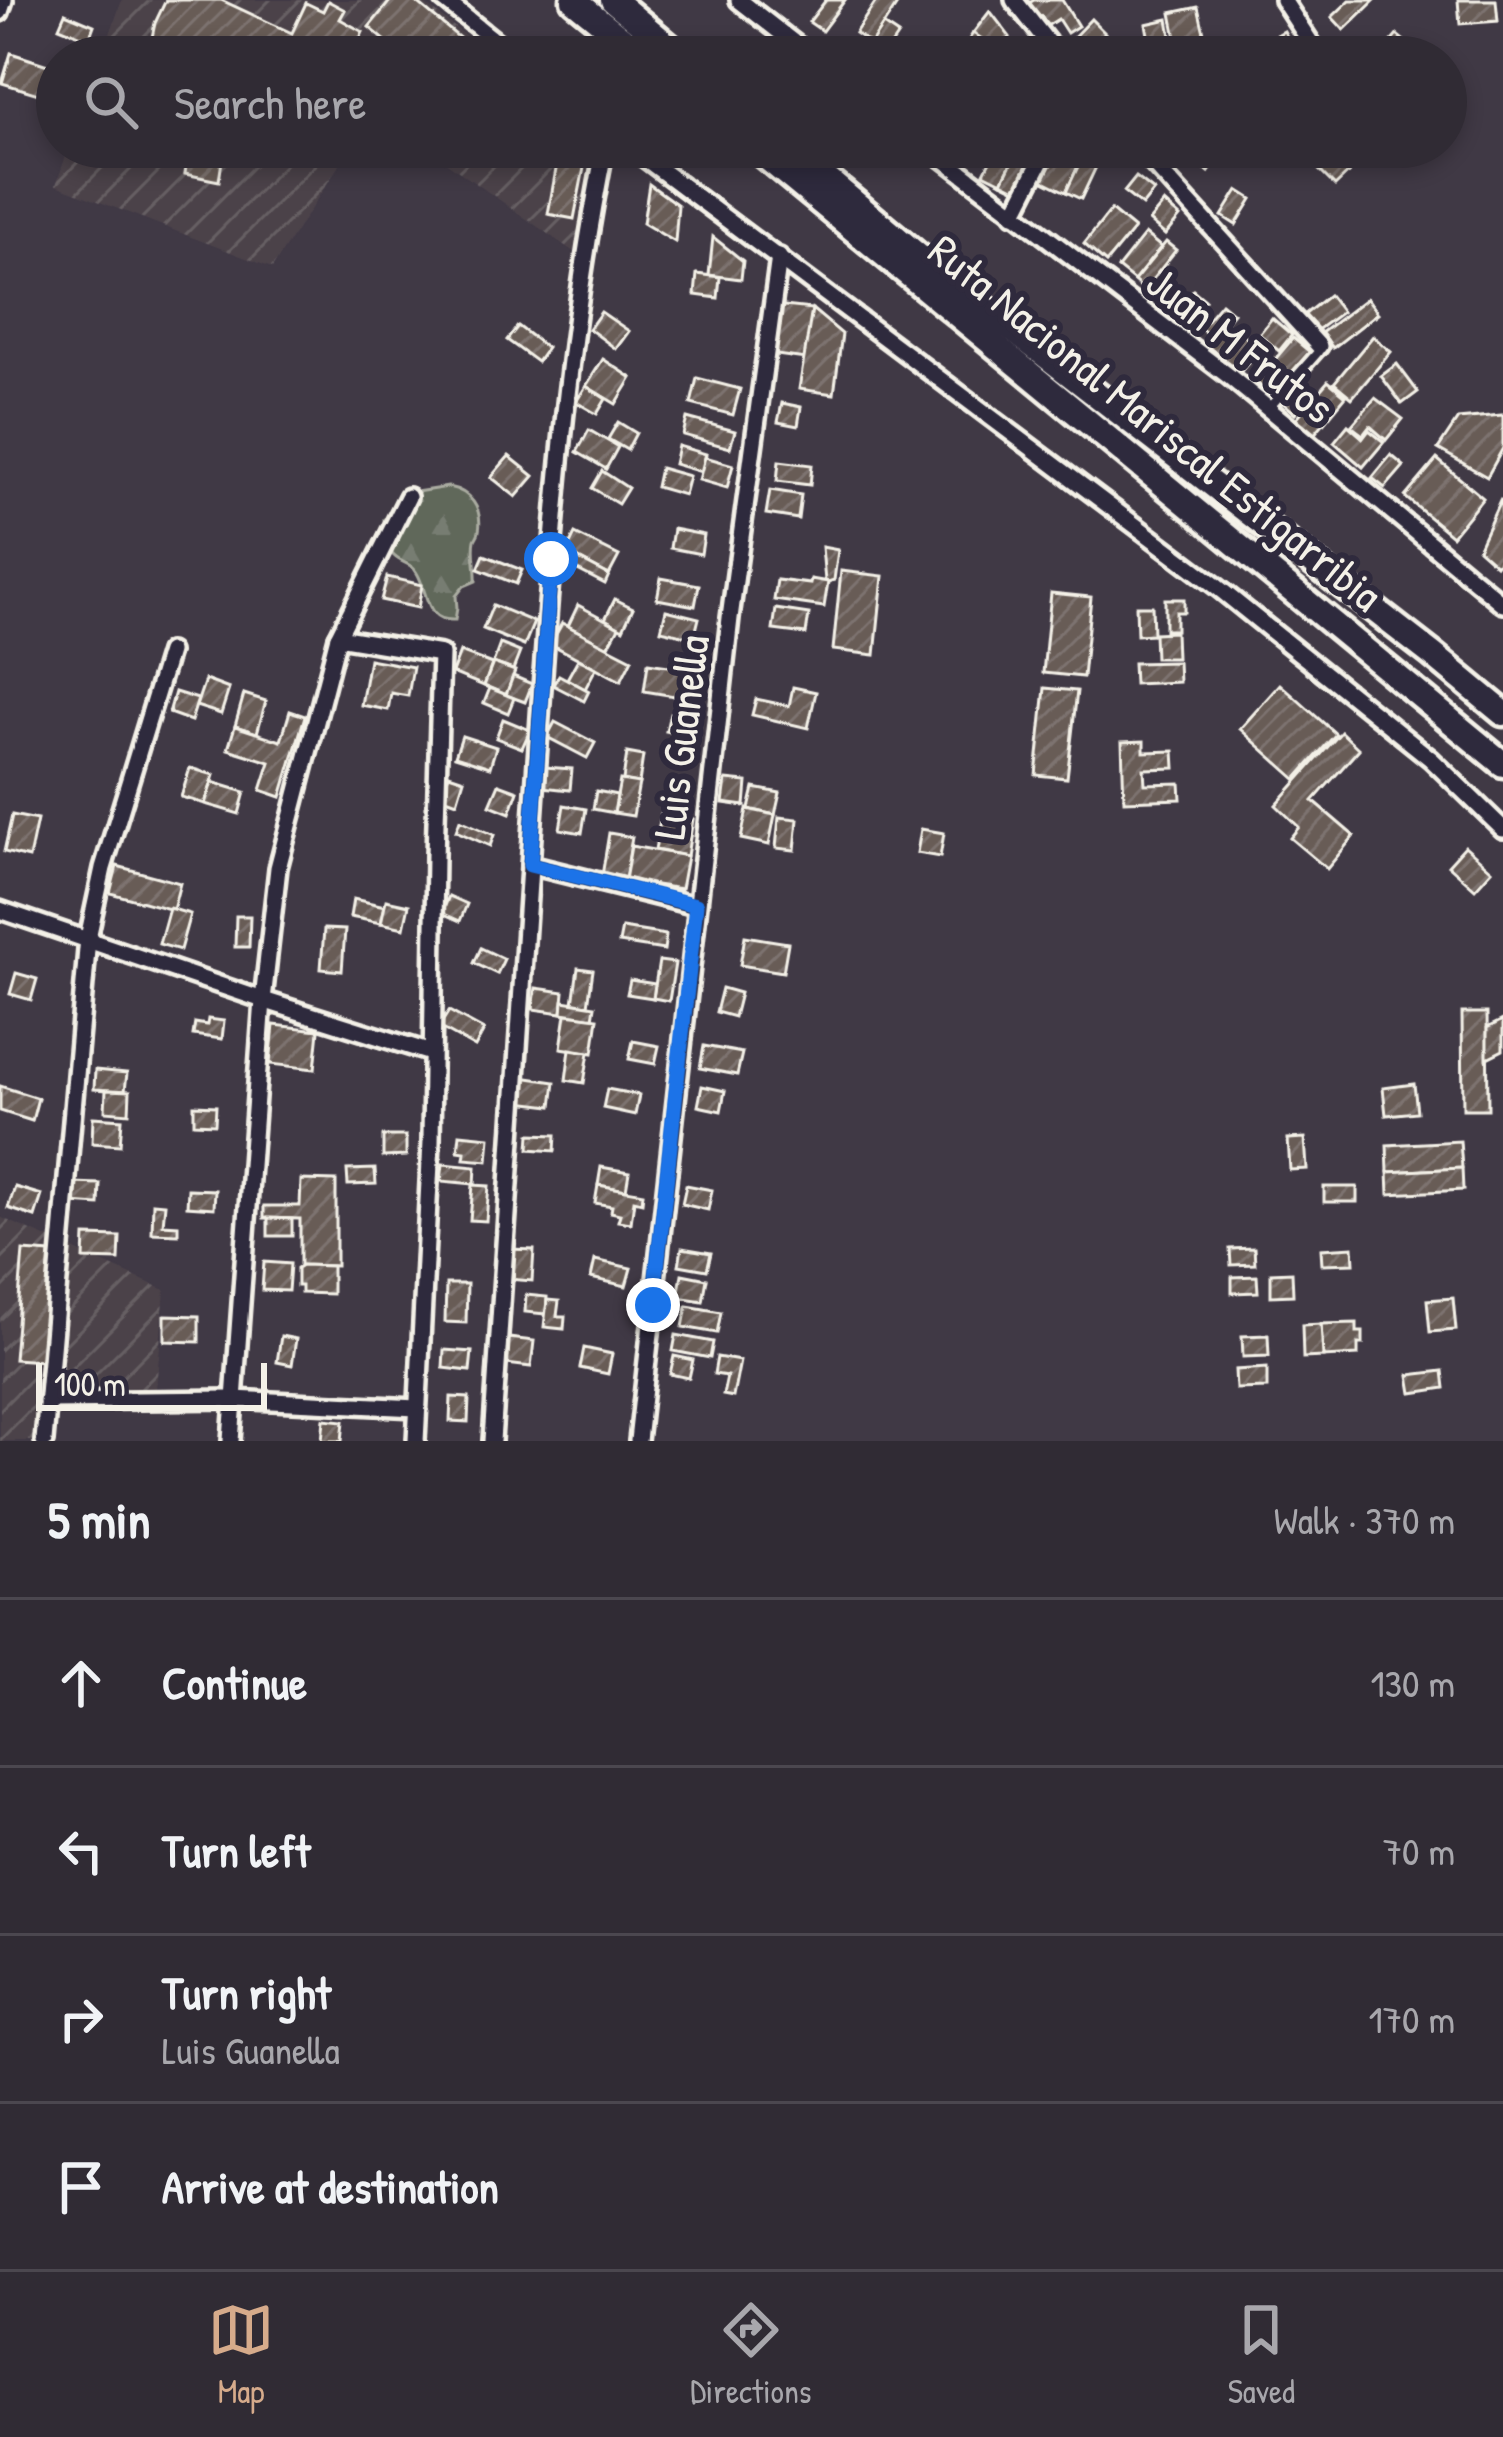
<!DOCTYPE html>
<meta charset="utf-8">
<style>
:root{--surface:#302b34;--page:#38333c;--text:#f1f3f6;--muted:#a8a7ac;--line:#4b474f;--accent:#d6ab8b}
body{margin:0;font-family:"Patrick Hand",sans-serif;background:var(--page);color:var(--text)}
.scale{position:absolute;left:36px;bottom:30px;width:231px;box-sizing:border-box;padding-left:12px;border:6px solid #f4f1e8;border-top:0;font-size:33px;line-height:42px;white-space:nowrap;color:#f4f1e8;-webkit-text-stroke:9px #2f2a3d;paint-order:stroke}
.stop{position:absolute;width:36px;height:36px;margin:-27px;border:9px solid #1a73e8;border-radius:50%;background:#fff}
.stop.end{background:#1a73e8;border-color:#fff;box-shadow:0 3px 12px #0008}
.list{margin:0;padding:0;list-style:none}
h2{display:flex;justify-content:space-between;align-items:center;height:156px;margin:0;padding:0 48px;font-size:51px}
h2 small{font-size:39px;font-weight:400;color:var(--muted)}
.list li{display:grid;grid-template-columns:78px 1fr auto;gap:36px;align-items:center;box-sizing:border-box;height:168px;padding:0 48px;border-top:3px solid var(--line)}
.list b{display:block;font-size:45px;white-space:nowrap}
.list p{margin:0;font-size:39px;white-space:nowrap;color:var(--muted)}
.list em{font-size:39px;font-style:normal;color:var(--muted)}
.icon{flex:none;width:66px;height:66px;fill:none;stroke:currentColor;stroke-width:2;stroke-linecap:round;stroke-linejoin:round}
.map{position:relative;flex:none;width:1503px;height:1441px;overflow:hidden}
.search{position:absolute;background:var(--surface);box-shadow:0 6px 18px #0003;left:36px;right:36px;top:36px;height:132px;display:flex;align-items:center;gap:30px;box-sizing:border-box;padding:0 42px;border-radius:66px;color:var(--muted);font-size:45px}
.sheet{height:828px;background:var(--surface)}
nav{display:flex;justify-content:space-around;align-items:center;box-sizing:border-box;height:168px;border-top:3px solid var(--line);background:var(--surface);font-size:33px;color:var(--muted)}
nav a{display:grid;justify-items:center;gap:6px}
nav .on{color:var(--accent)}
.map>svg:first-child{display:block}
.industrial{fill:url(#industrial-furrows)}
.forest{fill:url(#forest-firs);stroke:#aaaca1;stroke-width:3}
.building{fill:url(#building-hatch);stroke:#f4f1e8;stroke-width:3}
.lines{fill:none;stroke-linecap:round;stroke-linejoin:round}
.service-casing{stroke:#f4f1e8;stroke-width:16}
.minor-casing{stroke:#f4f1e8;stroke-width:24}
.trunk-casing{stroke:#f4f1e8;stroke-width:33}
.service{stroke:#2f2a3d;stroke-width:8}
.minor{stroke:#2f2a3d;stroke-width:15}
.trunk{stroke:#2f2a3d;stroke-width:24}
.route{stroke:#1a73e8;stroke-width:15}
.labels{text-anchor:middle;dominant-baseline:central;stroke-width:12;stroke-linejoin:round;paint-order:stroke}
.street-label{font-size:45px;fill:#f4f1e8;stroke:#2f2a3d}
</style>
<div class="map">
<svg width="1503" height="1441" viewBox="0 0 1503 1441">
<defs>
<pattern id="industrial-furrows" width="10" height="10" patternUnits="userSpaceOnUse" patternTransform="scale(3)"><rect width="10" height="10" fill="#4c434a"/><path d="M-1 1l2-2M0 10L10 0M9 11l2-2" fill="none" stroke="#665f64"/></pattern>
<pattern id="forest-firs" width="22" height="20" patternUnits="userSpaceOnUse" patternTransform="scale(3)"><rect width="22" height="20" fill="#60675a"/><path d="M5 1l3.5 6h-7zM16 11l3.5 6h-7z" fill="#777d72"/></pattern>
<pattern id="building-hatch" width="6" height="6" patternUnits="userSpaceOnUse" patternTransform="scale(3)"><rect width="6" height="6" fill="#675b57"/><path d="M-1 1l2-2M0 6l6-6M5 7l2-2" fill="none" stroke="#7d736f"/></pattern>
</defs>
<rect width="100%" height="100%" fill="#403945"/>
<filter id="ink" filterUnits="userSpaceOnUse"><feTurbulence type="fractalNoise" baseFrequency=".00833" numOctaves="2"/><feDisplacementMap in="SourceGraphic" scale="24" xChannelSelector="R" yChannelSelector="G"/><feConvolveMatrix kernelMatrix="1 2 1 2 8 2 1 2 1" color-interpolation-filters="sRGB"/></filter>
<g filter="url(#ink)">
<g class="industrial">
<path d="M122,0h298l73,57h-391z"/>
<path d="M69,147h282l-79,121 -216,-83z"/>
<path d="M424,147h171l-21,105z"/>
<path d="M0,1217l165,73 -10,109 -110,-10 -8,52h-37z"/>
</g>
<path class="forest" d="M448,487c22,4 35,21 31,44 0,3 -3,6 -4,9 -3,13 2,28 1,41l-12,5 -8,10 1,12 -2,12c-31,2 -26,-27 -38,-47 -6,-11 -15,-9 -23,-17 -9,-9 -9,-25 -10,-37l11,-6 15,-20z"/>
<g class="building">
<path d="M166,0h55l71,33 14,-30 17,8 5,-10 17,9 -5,9 23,13 -11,25h-204l7,-34z"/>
<path d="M391,0h23l61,51 -5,6h-65l-36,-30z"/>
<path d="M826,0h19l-23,31 -13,-9z"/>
<path d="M877,0h23l-29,44 -16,-11z"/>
<path d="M1034,0h28l16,26 -11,7 -9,-14 -11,7 -6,-10 -7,5 -10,-15z"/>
<path d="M1350,0h25l-31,30 -12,-13z"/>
<path d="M1458,0h38l2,21 -38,3z"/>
<path d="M1198,7l7,30 -28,6 -6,-30z"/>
<path d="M990,11l20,26 -9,15 -28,-19z"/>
<path d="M65,13l29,12 -5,14 -30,-12z"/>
<path d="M1091,19l14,14 -23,24h-4l-12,-12z"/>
<path d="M1168,19l3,17 -22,4 -3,-16z"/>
<path d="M883,25l15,10 -15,22h-21z"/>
<path d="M1284,31l9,17 -15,9h-20l-5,-9z"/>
<path d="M973,33l20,14 -6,10h-8l-15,-10z"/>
<path d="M1397,35l16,13 -8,9h-21l-3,-3z"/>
<path d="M1111,36l12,12 -9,9h-24z"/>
<path d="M11,53l46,15 -9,29 -46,-14z"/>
<path d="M189,147h35l-5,34 -34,-7z"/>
<path d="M560,147h28l-14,72 -26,-5z"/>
<path d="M997,147h22l-17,35 -18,-9z"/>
<path d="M1161,147h30l-16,21 -19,-14z"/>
<path d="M1191,147h36l-18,25 -23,-18z"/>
<path d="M1335,147h30l5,5 -35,34 -20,-20z"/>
<path d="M1056,148l25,12 -15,32 -26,-13z"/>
<path d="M1014,158l14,7 -12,24 -14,-7z"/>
<path d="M1081,160l15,7 -15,32 -15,-7z"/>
<path d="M1136,177l18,14 -12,15 -18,-14z"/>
<path d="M649,184l29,21 -3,37 -32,-19z"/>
<path d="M1238,190l14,9 -16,26 -14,-9z"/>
<path d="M1164,203l16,14 -15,18 -16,-14z"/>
<path d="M1111,210l23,19 -28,34 -22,-19z"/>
<path d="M1145,234l16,13 -27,34 -16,-13z"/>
<path d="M713,237l30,24 -2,18 -32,-4z"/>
<path d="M1166,242l10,8 -32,40 -10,-9z"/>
<path d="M697,274l23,3 -2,21 -23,-3z"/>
<path d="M1167,281l18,15 -13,16 -18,-15z"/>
<path d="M1193,290l12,10 -21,24 -12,-10z"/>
<path d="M1329,295l13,17 -26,19 -12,-16z"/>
<path d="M1367,298l11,15 -45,35 -12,-15z"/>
<path d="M1221,303l12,10 -21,25 -12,-10z"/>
<path d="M775,305l37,4 -6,50 -37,-5z"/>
<path d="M812,309l30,25 -8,60 -35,-5z"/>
<path d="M601,312l28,19 -13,18 -27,-20z"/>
<path d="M1272,318l20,17 -13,16 -20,-17z"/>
<path d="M1225,323l14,12 -19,22 -14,-12z"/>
<path d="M518,326l29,22 -10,14 -30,-22z"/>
<path d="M1242,334l18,15 -23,27 -17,-15z"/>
<path d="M1373,336l18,16 -39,46 -18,-15z"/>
<path d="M1293,338l17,14 -37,45 -17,-15z"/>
<path d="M603,359l29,19 -16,26 -30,-18z"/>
<path d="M1397,364l21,28 -16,12 -21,-28z"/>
<path d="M697,378l43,11 -7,26 -42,-11z"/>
<path d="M1328,381l18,15 -33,40 -19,-15z"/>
<path d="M1296,385l13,11 -14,17 -13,-11z"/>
<path d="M586,386l20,13 -9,15 -21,-12z"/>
<path d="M1375,398l28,21 -17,21 -16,-14 -7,9 -12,-9z"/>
<path d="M782,403l19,4 -3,19 -20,-4z"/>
<path d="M1503,415v33l-16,29 -49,-28 20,-30z"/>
<path d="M687,418l48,13 -5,17 -47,-13z"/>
<path d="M618,422l18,11 -9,17 -19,-11z"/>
<path d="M1348,425l15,13 6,-8 15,12 -21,25 -29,-25z"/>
<path d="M589,430l29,17 -12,22 -29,-17z"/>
<path d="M678,446l28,8 -4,18 -28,-8z"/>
<path d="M1391,455l13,11 -19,22 -13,-10z"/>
<path d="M509,456l25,20 -18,21 -25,-20z"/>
<path d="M705,457l28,8 -6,23 -28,-8z"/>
<path d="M1437,459l46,39 -31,38 -47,-39z"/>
<path d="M779,461l33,4 -2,20 -33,-4z"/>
<path d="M660,468l29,8 -5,19 -28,-8z"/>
<path d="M602,471l26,17 -10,16 -26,-16z"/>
<path d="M770,490l31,5 -3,24 -32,-5z"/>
<path d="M1501,499l2,57 -7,9 -18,-16z"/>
<path d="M673,529l31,6 -3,19 -31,-6z"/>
<path d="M575,534l44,22 -10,19 -43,-23z"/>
<path d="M822,547l16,3 -4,30 -6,2 -3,-1z"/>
<path d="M484,555l38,15 -6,14 -38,-15z"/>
<path d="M573,556l36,19 -4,9 -37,-19z"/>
<path d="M841,571l42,5 -8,79 -42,-5z"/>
<path d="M387,577l35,8 -4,23 -37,-8z"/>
<path d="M661,578l38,7 -4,21 -38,-7z"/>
<path d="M811,579l17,3 -4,25 -50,-7 3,-20 33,4z"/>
<path d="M1051,593l40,4 -8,80 -40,-4z"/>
<path d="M615,599l18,9 -10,21 -18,-10z"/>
<path d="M1165,599h19v13h-8v18h-11z"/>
<path d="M493,605l41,17 -10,24 -41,-17z"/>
<path d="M578,605l41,22 -11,20 -40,-21z"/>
<path d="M1136,606h16l1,28 -16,1z"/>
<path d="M776,609l33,5 -3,20 -33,-4z"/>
<path d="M666,610l33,8 -5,20 -33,-8z"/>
<path d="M562,623l70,36 -11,22 -70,-37z"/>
<path d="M1175,632l1,26h-21l-1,-25z"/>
<path d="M500,644l20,8 -7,18 -20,-7z"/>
<path d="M460,652l32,12 -8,22 -32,-13z"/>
<path d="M369,659l44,8 -5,29 -17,-3 -3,17 -27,-5z"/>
<path d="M578,659l18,9 -11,21 -18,-10z"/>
<path d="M1178,662l1,20 -45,2 -1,-21z"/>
<path d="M493,663l22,8 -9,24 -22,-9z"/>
<path d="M648,663l55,8 -4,29 -55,-9z"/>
<path d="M559,675l30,16 -5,10 -31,-16z"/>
<path d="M513,676l19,8 -7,18 -19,-7z"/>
<path d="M205,680l24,9 -8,25 -25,-8z"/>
<path d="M1280,684l56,50 -40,45 -56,-50z"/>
<path d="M793,687l23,5 -8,36 -56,-13 4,-16 33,7z"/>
<path d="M490,688l24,10 -6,15 -24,-10z"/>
<path d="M1045,688l32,3 -10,87 -31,-3z"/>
<path d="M175,692l23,7 -7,22 -22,-8z"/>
<path d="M244,694l22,7 -9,32 -22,-7z"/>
<path d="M290,711l15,5 -24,81 -20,-7 9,-28 -42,-13 7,-23 46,15z"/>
<path d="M670,713l22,5 -3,18 -23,-5z"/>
<path d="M503,719l27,11 -8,18 -26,-10z"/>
<path d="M555,722l40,21 -8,15 -40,-21z"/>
<path d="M1341,732l18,17 -46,52 41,35 -27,33 -37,-31 9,-11 -23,-22z"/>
<path d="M462,736l34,11 -6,20 -35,-11z"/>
<path d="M1144,741v11l30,-1 1,17 -31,1 1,15 35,-1 1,16 -57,2 -2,-59z"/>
<path d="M627,753l16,3 -4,27 -16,-3z"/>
<path d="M544,767l28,2 -2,21 -28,-3z"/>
<path d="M190,768l24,7 -9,29 -24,-7z"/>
<path d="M449,774l15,5 -7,23 -16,-6z"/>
<path d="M620,780l19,3 -6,33 -19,-3z"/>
<path d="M726,780l21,2 -2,24 -22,-3z"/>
<path d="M212,782l33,10 -6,22 -34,-10z"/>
<path d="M499,784l19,7 -8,22 -20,-8z"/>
<path d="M754,788l26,5 -5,22 -26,-6z"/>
<path d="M596,791l21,4 -3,18 -21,-4z"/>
<path d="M564,805l22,4 -4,24 -22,-4z"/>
<path d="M747,809l28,6 -6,30 -28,-6z"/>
<path d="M661,814l32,5 -6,37 -32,-6z"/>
<path d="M12,815l25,5 -8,38 -25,-6z"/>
<path d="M779,817l19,2 -3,31 -19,-2z"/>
<path d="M460,820l34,15 -4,11 -34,-15z"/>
<path d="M921,829l23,4 -4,24 -23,-4z"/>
<path d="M609,833l23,4 -7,43 -23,-4z"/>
<path d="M631,846l56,10 -6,33 -56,-9z"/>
<path d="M1465,846l27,24 -17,19 -27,-24z"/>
<path d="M117,866l63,17 -7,27 -63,-17z"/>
<path d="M449,896l18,8 -7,17 -18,-8z"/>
<path d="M353,899l32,7 -4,17 -31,-6z"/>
<path d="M386,900l23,5 -5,23 -23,-5z"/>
<path d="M169,908l21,6 -10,36 -21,-6z"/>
<path d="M236,916h14l-1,31h-14z"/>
<path d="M622,928l44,7 -2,15 -45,-7z"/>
<path d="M324,929l21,1 -3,41 -21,-2z"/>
<path d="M745,936l43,7 -5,29 -43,-7z"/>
<path d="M481,948l23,11 -7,15 -23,-11z"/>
<path d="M659,961l16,2 -6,38 -16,-3z"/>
<path d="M578,968l15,2 -5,35 -15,-2z"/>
<path d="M16,973l21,6 -6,21 -21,-6z"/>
<path d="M630,980l25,4 -2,14 -26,-4z"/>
<path d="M536,988l28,4 -2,21 -29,-4z"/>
<path d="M722,988l18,5 -6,24 -18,-5z"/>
<path d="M563,1001l32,5 -2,12 -31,-5z"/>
<path d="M449,1011l35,19 -9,17 -36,-20z"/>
<path d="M1462,1013h25l1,96h-25z"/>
<path d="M566,1014l32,4 -5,35 -32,-5z"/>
<path d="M208,1019l16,2 -2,18 -29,-4 2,-12 12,2z"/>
<path d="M1503,1020v30l-16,8v-30z"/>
<path d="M274,1025l45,5 -4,39 -45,-5z"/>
<path d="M633,1041l26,5 -4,18 -26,-5z"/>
<path d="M704,1046l38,7 -5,22 -37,-7z"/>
<path d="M570,1049l19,3 -5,31 -18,-3z"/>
<path d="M95,1070l32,3 -2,18 -31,-2z"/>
<path d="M521,1077l34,5 -3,24 -34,-4z"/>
<path d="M1414,1084l3,28 -31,3 -3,-27z"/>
<path d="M0,1086l38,12 -6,23 -32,-10z"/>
<path d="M702,1086l23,5 -4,20 -23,-5z"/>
<path d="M607,1089l32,6 -4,20 -32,-7z"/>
<path d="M106,1090l24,1 -1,22 -24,-2z"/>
<path d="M194,1105l22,1 -1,18 -21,-1z"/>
<path d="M93,1117l29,2 -2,26 -28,-2z"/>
<path d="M460,1134l30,3 -2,24 -24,-2 1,-7 -7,-1z"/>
<path d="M530,1134l26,1 -1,16 -26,-2z"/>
<path d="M383,1136h23v20l-23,1z"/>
<path d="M1305,1138l2,31 -17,1 -2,-31z"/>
<path d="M1460,1141l2,27 -74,4 -1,-27z"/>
<path d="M443,1164l33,3 -1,17 -34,-3z"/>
<path d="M601,1167l28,5 -3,18 -28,-5z"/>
<path d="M1462,1168l1,22 -74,4 -1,-22z"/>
<path d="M375,1169l1,15 -28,1 -1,-15z"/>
<path d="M301,1180l35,1v85l-36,-1v-46l-36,-1v-12h36z"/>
<path d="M72,1183l28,1 -1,21 -28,-2z"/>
<path d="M473,1185l16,1 -3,35 -16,-1z"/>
<path d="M598,1185l45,8 -1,9 -8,-2 -3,23 -13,-2 2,-7 -9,-2 1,-6 -17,-3z"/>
<path d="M686,1185l26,5 -4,20 -26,-6z"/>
<path d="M15,1187l27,8 -7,22 -27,-9z"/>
<rect x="1324" y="1187" width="33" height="15"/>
<path d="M188,1189l27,1 -1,18 -27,-2z"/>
<path d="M153,1203l12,1 -2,20 15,1v9l-26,-1z"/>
<path d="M268,1218l24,1v17h-24z"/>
<path d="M85,1236l35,1 -1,23 -35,-1z"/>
<path d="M1353,1247l1,16 -32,1 -1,-15z"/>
<path d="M682,1248l29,5 -4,17 -28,-5z"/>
<path d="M1254,1248l1,16 -24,1 -1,-16z"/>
<path d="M509,1249l25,1 -2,31 -24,-2z"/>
<path d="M23,1251l28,2 -9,108 -28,-2z"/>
<path d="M595,1260l36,8 -5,18 -35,-8z"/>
<path d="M264,1262l26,2 -2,27 -26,-1z"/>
<path d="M302,1265l30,1v28l-31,-1v-7h-4v-18z"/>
<path d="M1292,1272l1,23 -22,1v-23z"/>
<path d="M682,1274l25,5 -4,22 -25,-4z"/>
<path d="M1257,1276l1,16 -26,1v-16z"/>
<path d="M446,1284h21l-1,39 -21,-1z"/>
<path d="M526,1295l21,2 -1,17 -21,-2z"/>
<path d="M1453,1298l3,32 -26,2 -3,-32z"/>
<path d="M547,1300l12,1 -2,15h8l-1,13 -20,-2z"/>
<path d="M687,1306l34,6 -4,21 -34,-6z"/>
<path d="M165,1315l34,1v26l-34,-1z"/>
<path d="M1357,1323v9h6v12h-5v11l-35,2 -2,-33z"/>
<path d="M1321,1324l2,33 -20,1 -1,-33z"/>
<path d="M676,1335l37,7 -3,16 -37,-7z"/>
<path d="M1268,1335l1,21 -26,1 -1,-21z"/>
<path d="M281,1336l15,3 -4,26 -15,-3z"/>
<path d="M509,1338l25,3 -3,26 -25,-3z"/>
<path d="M584,1348l28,6 -4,20 -28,-6z"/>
<path d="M444,1350l28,2 -2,19 -27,-3z"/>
<path d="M674,1356l19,4 -4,18 -19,-4z"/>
<path d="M717,1357l23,4 -7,36 -10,-2 4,-19 -13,-2z"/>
<path d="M1267,1368v20l-31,1 -1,-19z"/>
<path d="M1443,1371l2,17 -33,5 -3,-18z"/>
<path d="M451,1397l18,1 -1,24 -18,-1z"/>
<path d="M324,1419l20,2 -2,20h-20z"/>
</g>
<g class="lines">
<defs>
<path id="service" d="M1268,409l50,-57 1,-5"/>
<g id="minor">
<path d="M444,0l71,57"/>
<path d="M739,0l73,57"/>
<path d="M1014,0l45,57"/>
<path d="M1283,0l37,57"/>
<path d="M0,12l4,-12"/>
<path d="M630,147l586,439 215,173 72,70"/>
<path d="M928,147l302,230 273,227"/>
<path d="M1138,147l181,199"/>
<path d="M1014,214l34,-67"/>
<path d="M338,637l103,17 -6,202 -4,286 -15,299"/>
<path d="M530,865l166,41"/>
<path d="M0,910l263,90 168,53"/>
<path d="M47,1401l186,-2 184,9"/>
<path d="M44,1441l44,-503 15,-70 66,-216"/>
<path d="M231,1441l32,-441 15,-132 60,-231 70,-140"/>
<path d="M492,1441c15,-227 30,-454 45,-680 14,-207 27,-411 68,-614"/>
<path d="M638,1441l92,-823 49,-361"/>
</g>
<g id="trunk">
<path d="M574,0l70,57"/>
<path d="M613,0l68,57"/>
<path d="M754,147l749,617"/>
<path d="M788,147l137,115 508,393 70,58"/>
</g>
</defs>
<use href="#service" class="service-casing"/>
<use href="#minor" class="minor-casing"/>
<use href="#trunk" class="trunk-casing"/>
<use href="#service" class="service"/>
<use href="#minor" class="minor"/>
<use href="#trunk" class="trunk"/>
</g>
</g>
<g class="lines" filter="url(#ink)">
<path class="route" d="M551,559l-21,306 166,40 -43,400"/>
</g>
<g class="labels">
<g class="street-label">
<text transform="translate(1241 344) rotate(38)">Juan M Frutos</text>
<text transform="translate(1156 422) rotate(39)">Ruta Nacional Mariscal Estigarribia</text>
<text transform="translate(680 737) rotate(-83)">Luis Guanella</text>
</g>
</g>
</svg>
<div class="scale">100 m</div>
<div class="stop" style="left:551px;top:559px"></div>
<div class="stop end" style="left:653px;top:1305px"></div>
<div class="search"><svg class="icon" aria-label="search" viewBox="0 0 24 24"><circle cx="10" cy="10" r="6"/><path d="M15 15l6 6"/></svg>Search here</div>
</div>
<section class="sheet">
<h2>5 min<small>Walk · 370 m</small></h2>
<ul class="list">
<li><svg class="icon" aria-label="ahead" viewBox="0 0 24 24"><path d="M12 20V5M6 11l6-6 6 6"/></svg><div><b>Continue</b></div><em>130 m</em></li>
<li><svg class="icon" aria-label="left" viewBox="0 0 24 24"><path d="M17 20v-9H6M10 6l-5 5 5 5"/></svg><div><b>Turn left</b></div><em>70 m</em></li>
<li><svg class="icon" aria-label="right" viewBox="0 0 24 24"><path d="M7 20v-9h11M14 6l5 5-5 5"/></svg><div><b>Turn right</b><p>Luis Guanella</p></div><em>170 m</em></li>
<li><svg class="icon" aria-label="arrive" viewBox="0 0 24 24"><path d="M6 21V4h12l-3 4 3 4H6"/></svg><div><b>Arrive at destination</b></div></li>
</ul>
</section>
<nav>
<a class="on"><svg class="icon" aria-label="map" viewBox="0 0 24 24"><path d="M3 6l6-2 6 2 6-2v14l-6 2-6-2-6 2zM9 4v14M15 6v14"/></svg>Map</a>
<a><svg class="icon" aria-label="directions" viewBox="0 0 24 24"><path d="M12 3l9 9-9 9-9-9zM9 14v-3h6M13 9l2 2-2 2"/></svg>Directions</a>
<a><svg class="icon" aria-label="saved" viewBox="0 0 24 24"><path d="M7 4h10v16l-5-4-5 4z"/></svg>Saved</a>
</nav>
